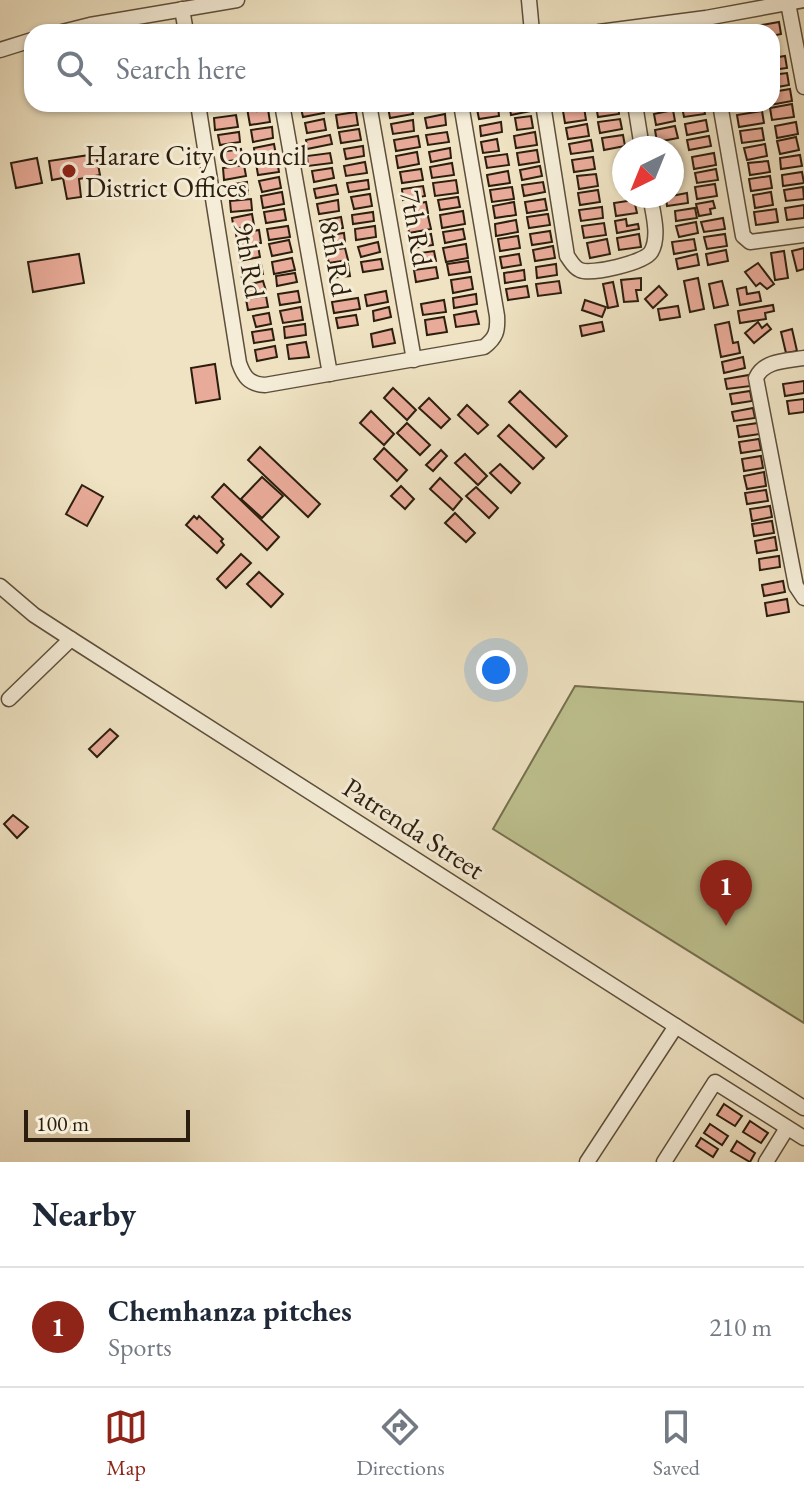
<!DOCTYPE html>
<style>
:root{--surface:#fff;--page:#f2f2f3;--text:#1f2937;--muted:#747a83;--line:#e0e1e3;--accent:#8f2418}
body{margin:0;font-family:"EB Garamond",serif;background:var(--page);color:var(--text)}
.compass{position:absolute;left:612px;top:136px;width:72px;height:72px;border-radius:50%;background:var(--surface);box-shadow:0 2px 6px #0004;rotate:223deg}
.scale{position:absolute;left:24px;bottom:20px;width:166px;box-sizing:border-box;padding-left:8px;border:4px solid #2c1e0e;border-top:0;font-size:22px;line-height:28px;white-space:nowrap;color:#2c1e0e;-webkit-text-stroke:6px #f5edd8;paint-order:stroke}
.you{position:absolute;left:496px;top:670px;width:28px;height:28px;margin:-20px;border:6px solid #fff;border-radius:50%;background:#1a73e8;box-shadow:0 0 0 12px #1a73e833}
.badge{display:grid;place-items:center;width:52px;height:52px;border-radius:50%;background:var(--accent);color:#fff;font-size:26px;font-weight:700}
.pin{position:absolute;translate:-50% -66px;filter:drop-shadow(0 2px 4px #0008)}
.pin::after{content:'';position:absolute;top:42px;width:28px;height:24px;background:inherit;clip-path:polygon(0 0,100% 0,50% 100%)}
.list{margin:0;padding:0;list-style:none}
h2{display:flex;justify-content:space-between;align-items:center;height:104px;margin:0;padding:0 32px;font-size:34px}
h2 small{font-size:26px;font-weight:400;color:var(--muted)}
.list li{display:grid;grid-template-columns:52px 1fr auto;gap:24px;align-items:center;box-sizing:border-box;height:120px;padding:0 32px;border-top:2px solid var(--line)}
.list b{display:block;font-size:30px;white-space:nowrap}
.list p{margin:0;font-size:26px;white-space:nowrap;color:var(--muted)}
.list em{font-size:26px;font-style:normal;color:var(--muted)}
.icon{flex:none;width:44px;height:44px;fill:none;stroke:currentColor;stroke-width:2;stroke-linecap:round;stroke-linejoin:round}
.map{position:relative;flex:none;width:804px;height:1162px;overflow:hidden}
.search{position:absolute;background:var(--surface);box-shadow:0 2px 6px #0004;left:24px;right:24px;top:24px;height:88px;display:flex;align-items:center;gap:20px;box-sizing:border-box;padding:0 28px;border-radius:24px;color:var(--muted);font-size:30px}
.sheet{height:224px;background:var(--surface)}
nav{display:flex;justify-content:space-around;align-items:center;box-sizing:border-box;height:112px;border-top:2px solid var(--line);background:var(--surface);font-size:22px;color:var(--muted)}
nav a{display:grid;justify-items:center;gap:4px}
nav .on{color:var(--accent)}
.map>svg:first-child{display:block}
.green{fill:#bec290;stroke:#75704f;stroke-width:2}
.building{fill:#e9ab99;stroke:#2c1e0e;stroke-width:2}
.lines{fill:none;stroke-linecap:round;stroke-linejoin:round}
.minor-casing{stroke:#5d4f3b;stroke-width:17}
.minor{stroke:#f5edd8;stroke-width:14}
.poi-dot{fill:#8f2418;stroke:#f5edd8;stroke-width:3}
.labels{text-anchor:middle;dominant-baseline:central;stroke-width:6;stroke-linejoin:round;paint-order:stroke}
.poi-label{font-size:28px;fill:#2c1e0e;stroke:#f5edd8;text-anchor:start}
.street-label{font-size:28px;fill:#2c1e0e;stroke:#f5edd8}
</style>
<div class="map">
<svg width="804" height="1162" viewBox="0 0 804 1162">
<rect width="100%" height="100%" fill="#efe3c3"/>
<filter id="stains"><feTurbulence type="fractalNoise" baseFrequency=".0025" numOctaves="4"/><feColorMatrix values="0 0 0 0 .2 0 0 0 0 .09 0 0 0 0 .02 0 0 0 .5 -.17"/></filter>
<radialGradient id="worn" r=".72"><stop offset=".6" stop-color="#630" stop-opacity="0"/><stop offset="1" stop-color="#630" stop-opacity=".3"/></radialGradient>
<path class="green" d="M575,686l229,16v321l-311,-194z"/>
<g class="building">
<path d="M779,22l2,12 -9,2v-4h-15l-1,-6z"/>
<path d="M785,56l2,12 -15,2v-12z"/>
<path d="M787,73l2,12 -17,3v-13z"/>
<path d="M790,89l2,12 -22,4 2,-13z"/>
<path d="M300,104h22l2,9 -21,4z"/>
<path d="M411,104l2,10 -23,4 -2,-11z"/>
<path d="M509,104h21l1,7 -20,4z"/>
<path d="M618,104l1,10 -21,3 -2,-11z"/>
<path d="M703,104l2,10 -21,3 -2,-10z"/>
<path d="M792,104l2,13 -22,3 -2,-12z"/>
<path d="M256,106l1,5 11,-2 2,13 -20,3 -3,-17z"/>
<path d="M498,106l1,10 -20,3 -2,-10z"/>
<path d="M584,107l2,13 -21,3 -2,-12z"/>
<path d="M673,110l2,11 -19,4 -2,-11z"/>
<path d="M762,111l2,12 -25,4 -2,-12z"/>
<path d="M356,112l2,13 -20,3 -2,-13z"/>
<path d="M445,114l1,11 -19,3 -2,-10z"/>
<path d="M236,115l2,12 -23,3 -1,-12z"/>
<path d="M531,116l2,12 -16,2 -2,-12z"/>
<path d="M324,119l2,11 -19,3 -2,-10z"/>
<path d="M620,119l2,10 -22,4 -2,-11z"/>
<path d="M413,120l1,11 -21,3 -2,-10z"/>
<path d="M706,120l2,11 -21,4 -2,-11z"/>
<path d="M501,122l1,10 -21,4 -1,-10z"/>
<path d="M796,122l2,12 -21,4 -2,-12z"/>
<path d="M587,124l2,12 -21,3 -2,-11z"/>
<path d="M675,126l3,12 -21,4 -2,-12z"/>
<path d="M272,127l1,11 -20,4 -2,-12z"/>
<path d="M762,128l2,12 -22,3 -2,-12z"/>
<path d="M359,129l2,11 -20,3 -2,-11z"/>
<path d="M239,132l1,10 -20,3 -2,-10z"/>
<path d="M447,132l2,10 -21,3 -2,-10z"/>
<path d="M535,132l2,13 -21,3 -2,-12z"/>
<path d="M330,135l2,9 -25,5 -1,-9z"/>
<path d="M623,135l2,11 -21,4 -2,-12z"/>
<path d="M418,136l2,11 -24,4 -2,-11z"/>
<path d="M709,136l2,10 -22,4 -2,-10z"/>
<path d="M796,137l3,13 -19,4 -3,-13z"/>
<path d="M497,139l2,12 -16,2 -2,-11z"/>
<path d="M591,140l2,11 -22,3 -2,-10z"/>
<path d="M274,144l2,11 -21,3 -1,-10z"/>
<path d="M765,144l2,12 -20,4 -3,-12z"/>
<path d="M363,146l1,10 -18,3 -2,-10z"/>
<path d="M450,148l1,10 -20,4 -2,-10z"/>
<path d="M241,149l2,10 -21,3 -1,-10z"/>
<path d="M537,150l2,12 -20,3 -2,-12z"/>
<path d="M417,152l2,12 -21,4 -2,-12z"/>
<path d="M330,153l2,10 -24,3 -1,-10z"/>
<path d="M714,153l2,12 -22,4 -2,-12z"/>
<path d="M96,154l4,21 -21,4 2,18 -14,2 -4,-21 -11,2 -3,-19z"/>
<path d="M507,154l2,11 -22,3 -2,-11z"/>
<path d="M800,155l2,11 -21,3 -1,-11z"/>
<path d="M593,157l2,12 -21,3 -2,-12z"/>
<path d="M37,158l5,25 -26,5 -5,-25z"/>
<path d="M277,160l2,12 -21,3 -2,-12z"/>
<path d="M768,161l2,11 -20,3 -2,-12z"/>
<path d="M365,162l2,11 -21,3 -2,-10z"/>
<path d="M452,163l2,12 -22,3 -2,-11z"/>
<path d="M244,165l2,11 -22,4 -1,-12z"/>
<path d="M540,166l2,10 -20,4 -2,-10z"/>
<path d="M332,168l2,10 -20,4 -2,-11z"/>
<path d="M421,169l2,11 -21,3 -2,-11z"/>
<path d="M716,169l2,11 -21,3 -2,-10z"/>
<path d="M508,171l2,12 -21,3 -2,-11z"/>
<path d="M802,172l2,11 -21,3 -1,-11z"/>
<path d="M596,174l2,12 -19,3 -2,-13z"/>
<path d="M770,176l2,12 -21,3 -2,-12z"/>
<path d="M279,177l2,11 -19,4 -3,-11z"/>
<path d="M368,180l1,9 -20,3 -2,-9z"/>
<path d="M456,180l2,13 -23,3 -2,-13z"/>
<path d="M247,182l1,12 -19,2 -1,-11z"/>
<path d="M543,182l2,10 -21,4 -2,-11z"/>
<path d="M715,184l2,12 -20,3 -2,-12z"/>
<path d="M336,185l2,9 -22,4 -2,-9z"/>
<path d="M423,186l2,10 -22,4 -1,-11z"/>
<path d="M512,187l2,12 -22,3 -2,-12z"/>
<path d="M803,187l1,12 -18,2 -2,-11z"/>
<path d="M598,190l2,12 -20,3 -2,-12z"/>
<path d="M282,192l2,12 -21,4 -2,-12z"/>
<path d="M771,192l2,13 -18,3 -2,-13z"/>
<path d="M687,193l1,10 -21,3 -1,-9z"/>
<path d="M370,194l2,12 -18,3 -3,-12z"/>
<path d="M458,197l2,10 -20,3 -2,-10z"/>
<path d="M251,199l1,11 -21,2 -1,-11z"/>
<path d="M545,199l2,11 -20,3 -2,-11z"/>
<path d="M338,200l1,11 -20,3 -2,-10z"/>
<path d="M634,200l3,13 -21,3 -2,-13z"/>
<path d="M713,201l2,7 -5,1 1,5 -12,2 -3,-12z"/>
<path d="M426,202l2,11 -22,4 -2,-11z"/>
<path d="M514,202l2,13 -21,3 -2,-12z"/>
<path d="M804,205v13l-17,2 -2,-12z"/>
<path d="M602,207l1,11 -22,3 -2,-11z"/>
<path d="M695,208l2,10 -21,3 -1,-10z"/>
<path d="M284,209l2,11 -20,3 -2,-11z"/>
<path d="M776,209l2,13 -22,3 -2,-13z"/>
<path d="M463,211l2,13 -23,4 -2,-13z"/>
<path d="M373,212l1,9 -21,3 -1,-9z"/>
<path d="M252,214l2,11 -20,4 -2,-11z"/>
<path d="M548,214l2,11 -21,3 -2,-11z"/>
<path d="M428,216l3,13 -22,4 -2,-13z"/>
<path d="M341,217l2,11 -21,4 -2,-11z"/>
<path d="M723,218l2,11 -21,3 -3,-10z"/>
<path d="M626,219l1,7 11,-2 1,5 -22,4 -2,-12z"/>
<path d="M516,220l2,12 -22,4 -1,-12z"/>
<path d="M696,222l2,11 -19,4 -3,-11z"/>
<path d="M604,223l2,12 -22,3 -2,-12z"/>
<path d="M288,226l2,11 -21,3 -2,-11z"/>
<path d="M375,226l1,11 -20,3 -1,-11z"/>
<path d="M463,229l2,10 -20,4 -2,-11z"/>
<path d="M259,230l2,13 -23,3 -2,-12z"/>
<path d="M550,231l2,11 -20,3 -2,-11z"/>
<path d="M344,233l1,9 -21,4 -1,-10z"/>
<path d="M431,234l2,11 -20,3 -2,-11z"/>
<path d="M639,234l2,13 -22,3 -2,-12z"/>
<path d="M725,234l2,12 -20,3 -3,-12z"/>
<path d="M518,236l2,12 -20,3 -2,-12z"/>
<path d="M607,239l3,15 -20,4 -3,-15z"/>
<path d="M694,239l2,11 -22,4 -2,-12z"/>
<path d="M289,240l3,12 -20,4 -3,-12z"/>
<path d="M378,242l2,10 -19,5 -3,-10z"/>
<path d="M466,244l2,14 -22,4 -3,-14z"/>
<path d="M258,246l2,11 -21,4 -2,-12z"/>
<path d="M553,246l2,12 -20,3 -2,-11z"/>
<path d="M345,248l3,12 -19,3 -3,-12z"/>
<path d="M804,248v21l-7,2 -5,-20z"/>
<path d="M726,250l2,11 -20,4 -2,-11z"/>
<path d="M434,251l2,10 -21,4 -2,-11z"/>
<path d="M784,251l4,27 -13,2 -4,-27z"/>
<path d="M79,254l5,29 -51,9 -5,-30z"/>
<path d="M519,254l2,11 -19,3 -2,-11z"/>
<path d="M697,254l2,11 -21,4 -2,-10z"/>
<path d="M292,258l3,12 -21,4 -2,-12z"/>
<path d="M381,259l2,10 -20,3 -2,-10z"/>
<path d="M468,261l2,11 -21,3 -2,-11z"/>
<path d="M758,263l16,21 -7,5 -7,-6 -4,3 -11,-14z"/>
<path d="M261,264l2,10 -21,4 -2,-10z"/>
<path d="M348,264l2,12 -20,2 -2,-11z"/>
<path d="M556,264l1,11 -20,3 -1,-11z"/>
<path d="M436,267l2,11 -22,4 -2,-12z"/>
<path d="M524,270l1,10 -20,3 -1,-10z"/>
<path d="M295,273l2,9 -20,4 -1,-10z"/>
<path d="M471,277l2,12 -20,4 -2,-13z"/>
<path d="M641,278v12h-5l2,11 -14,1 -3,-22z"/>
<path d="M698,278l6,31 -14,3 -6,-31z"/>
<path d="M263,281l3,10 -17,4 -2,-10z"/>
<path d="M559,281l2,12 -23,3 -2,-12z"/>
<path d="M722,281l6,24 -14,3 -5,-24z"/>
<path d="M613,282l5,24 -10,2 -5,-24z"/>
<path d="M527,286l2,11 -21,3 -2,-11z"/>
<path d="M659,286l8,9 -14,13 -8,-9z"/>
<path d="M746,287l1,7 12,-2 2,9 -21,4 -3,-16z"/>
<path d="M298,291l2,11 -20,3 -2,-11z"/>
<path d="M386,291l2,11 -21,4 -2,-11z"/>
<path d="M476,294l1,10 -23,4 -1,-10z"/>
<path d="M266,296l2,11 -20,3 -2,-11z"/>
<path d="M358,298l2,11 -26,4 -2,-11z"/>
<path d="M444,300l2,12 -23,3 -2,-11z"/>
<path d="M585,300l21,7 -4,10 -20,-7z"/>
<path d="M773,305l1,6 -9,2 1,6 -26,4 -2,-12z"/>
<path d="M678,306l2,11 -20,3 -2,-11z"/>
<path d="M301,307l2,13 -20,3 -3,-12z"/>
<path d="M389,307l2,10 -17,4 -1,-10z"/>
<path d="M476,311l3,13 -23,3 -2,-12z"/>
<path d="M269,313l2,11 -15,3 -3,-11z"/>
<path d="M356,315l2,10 -20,3 -2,-10z"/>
<path d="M444,317l3,15 -20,3 -2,-15z"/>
<path d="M602,322l2,9 -22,5 -2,-10z"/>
<path d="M729,322l4,21 5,-1 2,11 -19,4 -6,-32z"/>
<path d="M758,322l4,6 5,-4 4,5 -17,14 -9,-10z"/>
<path d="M305,324l1,11 -21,3 -1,-11z"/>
<path d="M272,329l2,11 -20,3 -2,-11z"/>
<path d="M392,329l3,14 -22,4 -2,-13z"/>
<path d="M792,329l5,22 -11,2 -5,-21z"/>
<path d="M306,342l3,15 -20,2 -2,-14z"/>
<path d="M275,346l2,11 -20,4 -2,-11z"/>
<path d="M743,357l2,11 -21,5 -2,-11z"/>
<path d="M215,364l5,35 -24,4 -5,-35z"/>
<path d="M749,375l2,11 -24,3 -2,-10z"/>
<path d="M804,381v12l-19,3 -2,-12z"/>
<path d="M393,388l23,22 -9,10 -23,-22z"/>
<path d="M520,391l47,45 -11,11 -47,-45z"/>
<path d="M750,391l2,10 -20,3 -2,-10z"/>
<path d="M429,398l21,21 -9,9 -22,-20z"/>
<path d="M804,399v13l-15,2 -2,-13z"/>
<path d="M467,405l21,20 -10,9 -20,-19z"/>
<path d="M753,408l2,10 -21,3 -2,-9z"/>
<path d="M371,411l23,23 -10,11 -24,-22z"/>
<path d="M407,423l23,22 -10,10 -23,-22z"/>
<path d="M758,423l2,11 -21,3 -2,-11z"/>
<path d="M509,425l35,33 -11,11 -35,-33z"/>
<path d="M759,439l2,11 -20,3 -2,-11z"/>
<path d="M260,447l60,57 -12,13 -60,-57z"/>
<path d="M384,448l23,22 -10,11 -23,-22z"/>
<path d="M441,450l6,6 -14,15 -7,-6z"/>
<path d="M465,454l22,22 -9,9 -23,-22z"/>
<path d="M761,456l2,12 -19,3 -2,-12z"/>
<path d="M500,464l20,19 -9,10 -21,-20z"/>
<path d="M764,472l2,14 -19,3 -3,-13z"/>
<path d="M262,477l21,19 -21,22 -21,-19z"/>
<path d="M440,478l22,21 -9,11 -23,-21z"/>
<path d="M224,484l55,53 -12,13 -55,-53z"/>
<path d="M82,485l21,12 -16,29 -21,-12z"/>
<path d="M401,486l13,13 -9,10 -14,-13z"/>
<path d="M476,487l22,21 -9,10 -23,-22z"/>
<path d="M766,490l2,11 -21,3 -2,-11z"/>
<path d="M770,506l2,11 -20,4 -2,-12z"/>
<path d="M455,513l20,20 -9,9 -21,-19z"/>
<path d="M194,516l3,3 2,-3 24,23 -2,2 3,4 -7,8 -31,-28z"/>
<path d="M772,521l2,12 -20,3 -2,-12z"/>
<path d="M775,537l2,13 -20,3 -2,-12z"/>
<path d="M241,554l10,9 -25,25 -9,-9z"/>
<path d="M779,556l1,11 -20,3 -1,-11z"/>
<path d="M259,572l24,22 -12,13 -24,-23z"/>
<path d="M783,581l2,11 -21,4 -2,-11z"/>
<path d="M787,599l2,13 -22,4 -2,-13z"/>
<path d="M110,729l8,7 -21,21 -8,-8z"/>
<path d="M13,815l15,12 -11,11 -13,-14z"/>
<path d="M724,1104l18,12 -7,10 -18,-11z"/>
<path d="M750,1121l18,12 -7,10 -18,-11z"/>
<path d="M710,1124l18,12 -6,9 -18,-12z"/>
<path d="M701,1138l17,11 -5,8 -17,-11z"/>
<path d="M737,1141l18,12 -5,9 -19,-11z"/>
</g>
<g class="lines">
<defs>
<g id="minor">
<path d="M529,0l3,32"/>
<path d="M788,3l16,84"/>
<path d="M182,9l4,23"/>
<path d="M62,32l28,-7 147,-25"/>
<path d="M599,32l107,-14 98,-18"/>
<path d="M0,50l32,-10"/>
<path d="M198,104l41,259c5,14 10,21 26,22l219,-38c12,-9 14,-16 13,-31l-36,-212"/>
<path d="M282,104l48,270"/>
<path d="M369,104l45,256"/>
<path d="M543,104l24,152c4,5 6,11 13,14 11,5 64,-7 71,-18 9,-15 2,-39 -1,-56"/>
<path d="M635,104l7,44"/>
<path d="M720,104l23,132 7,6 54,-7"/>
<path d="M804,358c-17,3 -40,2 -48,20l40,208 8,12"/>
<path d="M0,586l34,29 37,24 733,469"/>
<path d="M9,699l62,-60"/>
<path d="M587,1162l89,-136"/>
<path d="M664,1162l51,-80 89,56"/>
<path d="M766,1162l21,-34"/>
</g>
</defs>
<use href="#minor" class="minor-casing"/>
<use href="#minor" class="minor"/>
</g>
<circle class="poi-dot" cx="69" cy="171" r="8"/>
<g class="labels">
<g class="poi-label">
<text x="85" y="155">Harare City Council<tspan x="85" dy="32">District Offices</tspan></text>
</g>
<g class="street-label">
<text transform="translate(417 228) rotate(80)">7th Rd</text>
<text transform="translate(336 258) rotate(80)">8th Rd</text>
<text transform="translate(250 260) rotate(81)">9th Rd</text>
<text transform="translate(414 828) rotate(33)">Patrenda Street</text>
</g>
</g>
<rect width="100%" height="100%" filter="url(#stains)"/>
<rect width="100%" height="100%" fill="url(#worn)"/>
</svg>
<svg class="compass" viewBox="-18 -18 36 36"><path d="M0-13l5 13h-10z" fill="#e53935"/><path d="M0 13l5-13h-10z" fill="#747a83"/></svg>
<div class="scale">100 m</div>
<div class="you"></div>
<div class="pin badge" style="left:726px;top:926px">1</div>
<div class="search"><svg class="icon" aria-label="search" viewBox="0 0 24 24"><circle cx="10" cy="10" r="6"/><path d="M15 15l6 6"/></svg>Search here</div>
</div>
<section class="sheet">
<h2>Nearby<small></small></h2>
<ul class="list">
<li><span class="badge">1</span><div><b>Chemhanza pitches</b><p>Sports</p></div><em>210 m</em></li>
</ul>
</section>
<nav>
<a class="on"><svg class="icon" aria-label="map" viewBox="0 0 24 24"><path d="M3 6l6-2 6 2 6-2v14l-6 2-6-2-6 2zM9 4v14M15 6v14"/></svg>Map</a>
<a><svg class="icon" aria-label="directions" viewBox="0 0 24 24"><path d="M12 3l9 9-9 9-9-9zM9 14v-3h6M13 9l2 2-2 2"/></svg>Directions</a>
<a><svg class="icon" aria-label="saved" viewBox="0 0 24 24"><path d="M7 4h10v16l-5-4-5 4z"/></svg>Saved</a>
</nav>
